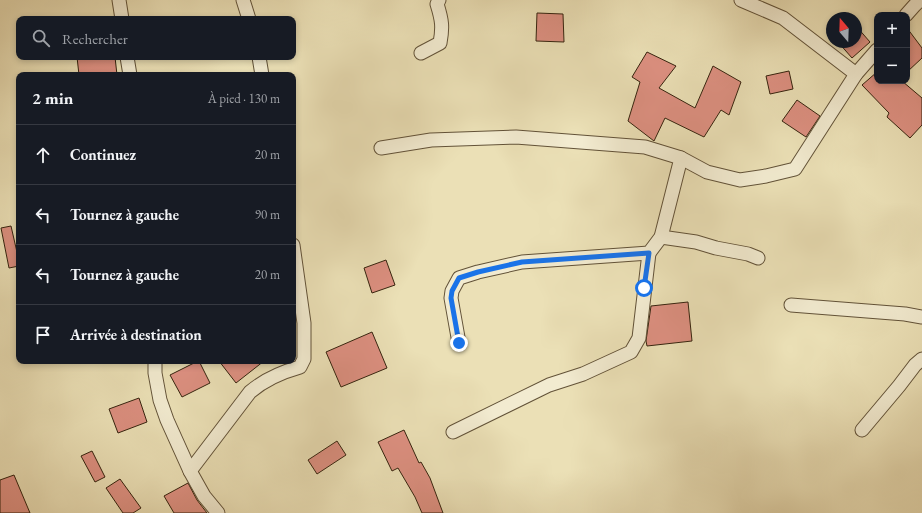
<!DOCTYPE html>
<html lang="fr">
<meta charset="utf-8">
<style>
:root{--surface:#171b24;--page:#242831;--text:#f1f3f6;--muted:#9ea1a6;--line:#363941}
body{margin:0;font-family:"EB Garamond",serif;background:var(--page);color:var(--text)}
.controls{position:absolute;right:12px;top:12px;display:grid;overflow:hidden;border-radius:8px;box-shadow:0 2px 6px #0003}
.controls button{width:36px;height:36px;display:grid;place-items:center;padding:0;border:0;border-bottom:1px solid var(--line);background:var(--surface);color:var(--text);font:20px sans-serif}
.compass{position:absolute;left:826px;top:12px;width:36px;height:36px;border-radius:50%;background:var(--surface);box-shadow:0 2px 6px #0003;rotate:341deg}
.stop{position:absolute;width:12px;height:12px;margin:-9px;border:3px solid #1a73e8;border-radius:50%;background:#fff}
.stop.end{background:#1a73e8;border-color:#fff;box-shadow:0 1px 4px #0008}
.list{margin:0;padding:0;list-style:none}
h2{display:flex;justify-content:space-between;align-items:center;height:52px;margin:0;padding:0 16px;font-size:17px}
h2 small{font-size:13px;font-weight:400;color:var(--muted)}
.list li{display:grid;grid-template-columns:26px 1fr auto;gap:12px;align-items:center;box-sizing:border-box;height:60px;padding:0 16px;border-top:1px solid var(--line)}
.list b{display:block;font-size:15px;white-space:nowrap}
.list em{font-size:13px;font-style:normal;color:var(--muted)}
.icon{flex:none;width:22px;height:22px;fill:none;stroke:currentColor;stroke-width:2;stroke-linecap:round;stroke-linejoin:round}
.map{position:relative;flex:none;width:922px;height:513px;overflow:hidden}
.search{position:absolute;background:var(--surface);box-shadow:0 2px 6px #0003;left:16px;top:16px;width:280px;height:44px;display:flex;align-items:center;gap:10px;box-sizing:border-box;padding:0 14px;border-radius:8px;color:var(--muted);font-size:15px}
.panel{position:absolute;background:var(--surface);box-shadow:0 2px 6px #0003;left:16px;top:72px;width:280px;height:292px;border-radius:8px}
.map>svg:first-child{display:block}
.building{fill:#dd9081;stroke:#35230e}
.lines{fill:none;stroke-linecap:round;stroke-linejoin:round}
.minor-casing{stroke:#625238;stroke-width:15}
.minor{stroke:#f2ebd0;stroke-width:13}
.route{stroke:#1a73e8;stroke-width:5}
</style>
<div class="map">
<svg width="922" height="513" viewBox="0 0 922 513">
<rect width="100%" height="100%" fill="#ebe0b6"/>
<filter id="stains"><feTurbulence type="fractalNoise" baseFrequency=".005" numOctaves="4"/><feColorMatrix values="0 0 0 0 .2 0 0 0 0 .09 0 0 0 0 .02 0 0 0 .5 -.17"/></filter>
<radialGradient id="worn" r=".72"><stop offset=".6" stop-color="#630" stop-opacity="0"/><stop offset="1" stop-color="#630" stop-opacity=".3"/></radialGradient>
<g class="building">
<path d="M537,13l26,1 1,28 -28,-1z"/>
<path d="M856,26l14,16 -18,16 -14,-16h18z"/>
<path d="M907,28l15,20v10l-15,14z"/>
<path d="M647,52l29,14 -17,22 36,20 18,-42 28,16 -12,33 -8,-5 -17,27 -39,-19 -11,23 -26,-20 12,-39 -8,-5z"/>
<path d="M77,57h25v2l13,-2 2,18h-38z"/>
<path d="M789,71l4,18 -23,5 -4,-18z"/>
<path d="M877,72v9h25l20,17v27l-12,13 -23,-21 2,-4 -27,-28z"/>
<path d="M797,100l23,16 -14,21 -24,-16z"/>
<path d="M11,226l8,35v5l-10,2 -8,-40z"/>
<path d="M386,260l9,25 -23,8 -8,-25z"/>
<path d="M688,302l4,39 -45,5 -1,-5 5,-35z"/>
<path d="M372,332l15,36 -46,19 -15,-35z"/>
<path d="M198,361h1l11,22 -28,14 -12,-22z"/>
<path d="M219,361h45l-28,22z"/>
<path d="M139,398l8,24 -29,11 -9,-24z"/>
<path d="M404,430l15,33 2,-1 9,16 13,35h-21l-7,-16 -17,-29 -6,3 -14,-29z"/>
<path d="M337,441l9,14 -29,19 -9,-14z"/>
<path d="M92,451l13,26 -10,5 -14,-26z"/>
<path d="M14,475l16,38h-30v-33z"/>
<path d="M120,479l21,29 -8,5h-10l-17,-25z"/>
<path d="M188,483l9,17 10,13h-33l-10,-17z"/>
</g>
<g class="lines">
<defs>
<g id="minor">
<path d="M119,0l3,19"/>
<path d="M243,0l6,19"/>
<path d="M741,0l42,18 73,56"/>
<path d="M906,15l8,-9 6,-6"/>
<path d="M421,53l19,-10c3,-16 2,-23 -3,-39l2,-4"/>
<path d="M127,57l3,18"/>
<path d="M259,57l3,18"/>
<path d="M381,148l50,-8 85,-3 129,10 36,11 26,14 33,8 26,-4 29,-7 61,-95 21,-24"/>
<path d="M661,237l35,5 20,6 32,6 10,4"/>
<path d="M791,305l114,9 17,3"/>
<path d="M459,343l-8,-45 1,-7 7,-13 19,-6 44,-10 127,-9 12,-16 20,-79"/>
<path d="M155,361v12l5,27 7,20 23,51 14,25 14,17"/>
<path d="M862,430l37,-44 16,-21 7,-6"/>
<path d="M453,432l96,-47 34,-11 48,-22 8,-14 10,-85"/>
<path d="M190,471l60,-79c14,-12 32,-20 50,-25l4,-8v-36l-11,-78"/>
</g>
</defs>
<use href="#minor" class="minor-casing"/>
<use href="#minor" class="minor"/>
</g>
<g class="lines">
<path class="route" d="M459,343l-8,-45 1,-7 7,-13 19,-6 44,-10 127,-9 -5,35"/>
</g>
<rect width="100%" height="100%" filter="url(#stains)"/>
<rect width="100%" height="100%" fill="url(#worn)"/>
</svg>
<div class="controls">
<button>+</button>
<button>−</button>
</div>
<svg class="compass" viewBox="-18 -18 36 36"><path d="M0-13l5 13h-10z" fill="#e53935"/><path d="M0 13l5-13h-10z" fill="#9ea1a6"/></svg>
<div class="stop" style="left:644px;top:288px"></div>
<div class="stop end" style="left:459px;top:343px"></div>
<div class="search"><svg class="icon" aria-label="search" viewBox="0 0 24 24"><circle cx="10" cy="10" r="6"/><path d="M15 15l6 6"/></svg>Rechercher</div>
<section class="panel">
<h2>2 min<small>À pied · 130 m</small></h2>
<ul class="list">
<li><svg class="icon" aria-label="ahead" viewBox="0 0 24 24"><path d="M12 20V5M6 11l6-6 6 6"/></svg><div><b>Continuez</b></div><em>20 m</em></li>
<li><svg class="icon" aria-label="left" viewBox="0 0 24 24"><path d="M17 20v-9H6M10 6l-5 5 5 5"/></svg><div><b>Tournez à gauche</b></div><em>90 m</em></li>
<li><svg class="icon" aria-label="left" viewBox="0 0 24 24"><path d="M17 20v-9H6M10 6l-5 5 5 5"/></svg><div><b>Tournez à gauche</b></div><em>20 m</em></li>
<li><svg class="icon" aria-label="arrive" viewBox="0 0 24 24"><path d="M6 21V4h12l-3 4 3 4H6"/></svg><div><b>Arrivée à destination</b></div></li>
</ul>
</section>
</div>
